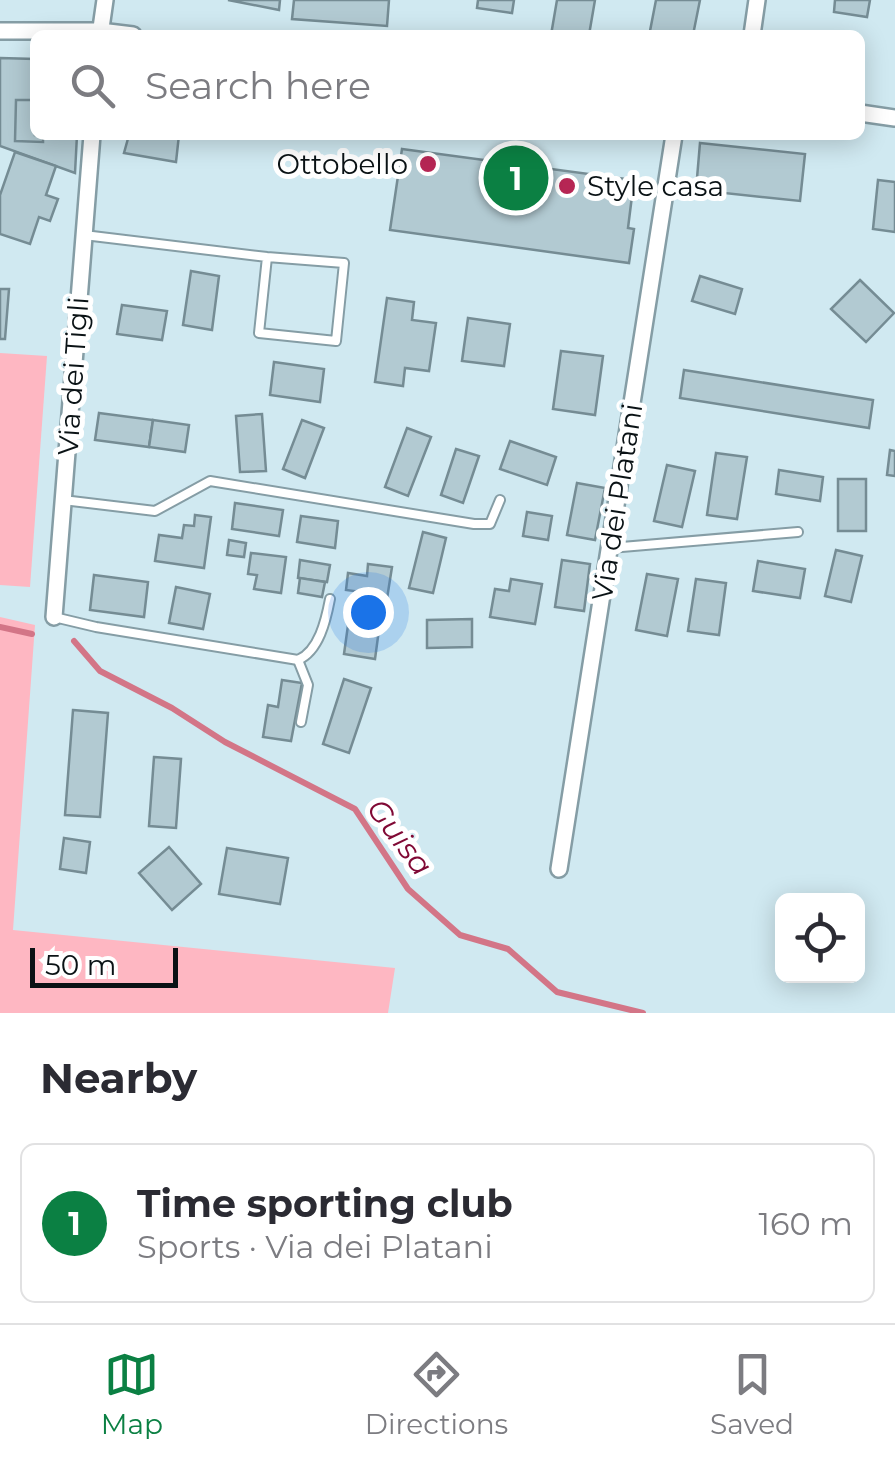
<!DOCTYPE html>
<meta charset="utf-8">
<style>
:root{--surface:#fff;--page:#f7f7f7;--text:#2b2b33;--muted:#7c7c81;--line:#e1e1e2;--accent:#0b8043}
body{margin:0;font-family:Montserrat,sans-serif;background:var(--page);color:var(--text)}
.controls{position:absolute;right:30px;bottom:30px;display:grid;overflow:hidden;border-radius:15px;box-shadow:0 5px 25px #0003}
.controls button{width:90px;height:90px;display:grid;place-items:center;padding:0;border:0;border-bottom:2px solid var(--line);background:var(--surface);color:var(--text);font:50px sans-serif}
.scale{position:absolute;left:30px;bottom:25px;width:148px;box-sizing:border-box;padding-left:10px;border:5px solid #0a1215;border-top:0;font-size:28px;line-height:35px;white-space:nowrap;color:#0a1215;-webkit-text-stroke:8px #fff;paint-order:stroke}
.you{position:absolute;left:368px;top:612px;width:35px;height:35px;margin:-25px;border:8px solid #fff;border-radius:50%;background:#1a73e8;box-shadow:0 0 0 15px #1a73e833}
.badge{display:grid;place-items:center;width:65px;height:65px;border-radius:50%;background:var(--accent);color:#fff;font-size:32px;font-weight:700}
.pin{position:absolute;translate:-50% -50%;border:5px solid #fff;box-shadow:0 2px 10px #0006}
.list{margin:0;padding:0;list-style:none}
h2{display:flex;justify-content:space-between;align-items:center;height:130px;margin:0;padding:0 40px;font-size:42px}
h2 small{font-size:32px;font-weight:400;color:var(--muted)}
.list li{display:grid;grid-template-columns:65px 1fr auto;gap:30px;align-items:center;box-sizing:border-box;height:160px;margin:0 20px 20px;padding:0 20px;border:2px solid var(--line);border-radius:15px}
.list b{display:block;font-size:38px;white-space:nowrap}
.list p{margin:0;font-size:32px;white-space:nowrap;color:var(--muted)}
.list em{font-size:32px;font-style:normal;color:var(--muted)}
.icon{flex:none;width:55px;height:55px;fill:none;stroke:currentColor;stroke-width:2;stroke-linecap:round;stroke-linejoin:round}
.map{position:relative;flex:none;width:895px;height:1013px;overflow:hidden}
.search{position:absolute;background:var(--surface);box-shadow:0 5px 25px #0003;left:30px;right:30px;top:30px;height:110px;display:flex;align-items:center;gap:25px;box-sizing:border-box;padding:0 35px;border-radius:15px;color:var(--muted);font-size:38px}
.sheet{height:310px;background:var(--surface)}
nav{display:flex;justify-content:space-around;align-items:center;box-sizing:border-box;height:140px;border-top:2px solid var(--line);background:var(--surface);font-size:28px;color:var(--muted)}
nav a{display:grid;justify-items:center;gap:5px}
nav .on{color:var(--accent)}
.map>svg:first-child{display:block}
.green{fill:#feb7c2}
.lines{fill:none;stroke-linecap:round;stroke-linejoin:round}
.stream{stroke:#d37587;stroke-width:6}
.building{fill:#b2cad2;stroke:#758c94;stroke-width:2.5}
.service-casing{stroke:#859da5;stroke-width:12}
.minor-casing{stroke:#859da5;stroke-width:20}
.service{stroke:#fff;stroke-width:8}
.minor{stroke:#fff;stroke-width:15}
.poi-dot{fill:#b62654;stroke:#fff;stroke-width:4}
.labels{text-anchor:middle;dominant-baseline:central;stroke-width:10;stroke-linejoin:round;paint-order:stroke}
.poi-label{font-size:28px;fill:#0a1215;stroke:#fff;text-anchor:end}
.street-label{font-size:28px;fill:#0a1215;stroke:#fff}
.water-label{font-size:30px;font-style:italic;fill:#800935;stroke:#fff}
</style>
<div class="map">
<svg width="895" height="1013" viewBox="0 0 895 1013">
<rect width="100%" height="100%" fill="#d0e9f1"/>
<g class="green">
<path d="M0,353l47,3 -17,231 -30,-2z"/>
<path d="M0,617l35,8 -22,305 382,38 -7,45h-388z"/>
</g>
<g class="lines">
<g class="stream">
<path d="M0,627l32,7"/>
<path d="M74,641l26,30 72,37 53,34 130,67 53,80 52,46 48,14 49,43 86,21"/>
</g>
</g>
<g class="building">
<path d="M228,0h52l-1,10z"/>
<path d="M294,0h95l-2,26 -95,-7z"/>
<path d="M478,0h36l-2,13 -35,-5z"/>
<path d="M557,0h38l-6,35h-38z"/>
<path d="M656,0h44l-7,35 -43,-4z"/>
<path d="M835,0h35l-3,17 -33,-5z"/>
<path d="M0,58l35,1v76h42l-2,38 -75,-27z"/>
<path d="M16,100h19v35h8v7l-28,-1z"/>
<path d="M129,135h50l-3,27 -52,-9z"/>
<path d="M700,143l105,11 -5,47 -104,-11z"/>
<path d="M402,149l232,31 -6,48 6,1 -5,34 -239,-33z"/>
<path d="M15,152l41,14 -10,29 12,4 -8,22 -11,-4 -9,27 -30,-10v-39z"/>
<path d="M878,180l17,2v50l-22,-3z"/>
<path d="M191,271l28,5 -7,54 -29,-5z"/>
<path d="M700,276l42,13 -7,25 -43,-13z"/>
<path d="M860,280l34,33 -28,29 -35,-33z"/>
<path d="M0,289h9l-4,50h-5z"/>
<path d="M387,298l27,4 -2,18 24,3 -7,48 -24,-3 -2,18 -28,-4z"/>
<path d="M122,305l45,6 -5,29 -45,-6z"/>
<path d="M468,318l42,6 -6,42 -42,-5z"/>
<path d="M561,351l42,5 -8,59 -42,-6z"/>
<path d="M274,362l50,7 -4,33 -50,-7z"/>
<path d="M684,370l189,30 -4,28 -189,-30z"/>
<path d="M99,413l54,7 -4,27 -54,-7z"/>
<path d="M262,414l4,57 -26,1 -4,-56z"/>
<path d="M153,420l36,5 -4,27 -36,-5z"/>
<path d="M302,420l22,8 -19,50 -22,-9z"/>
<path d="M407,428l24,9 -23,59 -23,-9z"/>
<path d="M510,441l46,16 -9,28 -47,-16z"/>
<path d="M456,449l23,7 -16,47 -22,-8z"/>
<path d="M890,450l5,1v25l-8,-1z"/>
<path d="M716,453l31,4 -10,62 -30,-4z"/>
<path d="M667,465l28,6 -13,56 -28,-6z"/>
<path d="M779,470l44,7 -3,24 -44,-7z"/>
<rect x="838" y="479" width="28" height="52"/>
<path d="M577,483l28,5 -10,52 -28,-5z"/>
<path d="M235,503l48,7 -4,26 -47,-7z"/>
<path d="M527,512l25,4 -4,24 -25,-4z"/>
<path d="M195,515l16,2 -7,51 -49,-7 4,-26 23,3 2,-13 10,1z"/>
<path d="M301,516l37,5 -3,27 -38,-6z"/>
<path d="M423,532l23,6 -13,55 -24,-5z"/>
<path d="M229,540l17,3 -2,14 -17,-2z"/>
<path d="M836,550l26,6 -11,46 -26,-6z"/>
<path d="M251,553l35,4 -5,36 -27,-4 3,-14 -9,-1z"/>
<path d="M300,560l30,5 -3,17 -29,-4z"/>
<path d="M562,560l28,4 -6,47 -29,-4z"/>
<path d="M758,561l47,8 -5,29 -47,-7z"/>
<path d="M368,564l24,3 -6,38 -18,-3 1,-9 -23,-3 2,-17 19,3z"/>
<path d="M647,574l31,5 -11,57 -31,-6z"/>
<path d="M94,575l54,7 -4,35 -54,-7z"/>
<path d="M300,578l25,4 -3,15 -24,-4z"/>
<path d="M511,579l31,5 -7,40 -45,-7 5,-28 14,2z"/>
<path d="M696,579l30,4 -7,52 -31,-4z"/>
<path d="M176,587l34,7 -7,35 -34,-6z"/>
<path d="M349,618l31,4 -5,37 -31,-5z"/>
<path d="M472,619v28l-45,1v-28z"/>
<path d="M344,679l27,9 -22,65 -26,-9z"/>
<path d="M282,680l20,3 -11,58 -28,-4 5,-32 10,2z"/>
<path d="M73,710l35,3 -8,104 -35,-2z"/>
<path d="M154,757l27,2 -5,69 -27,-2z"/>
<path d="M64,838l26,4 -4,31 -26,-4z"/>
<path d="M169,847l32,37 -29,26 -33,-37z"/>
<path d="M227,848l61,10 -8,46 -61,-10z"/>
</g>
<g class="lines">
<defs>
<g id="service">
<path d="M84,235l183,22 77,6 -8,78 -77,-8 8,-76"/>
<path d="M63,500l92,11 55,-30 264,43h16l10,-24"/>
<path d="M610,548l188,-16"/>
<path d="M54,617l42,10 202,33c21,-9 28,-40 32,-61"/>
<path d="M298,660l10,25 -7,37"/>
</g>
<g id="minor">
<path d="M0,31h100l33,4"/>
<path d="M100,35l5,-35"/>
<path d="M752,35l5,-35"/>
<path d="M860,113l35,5"/>
<path d="M54,617l38,-482"/>
<path d="M559,869l115,-734"/>
</g>
</defs>
<use href="#service" class="service-casing"/>
<use href="#minor" class="minor-casing"/>
<use href="#service" class="service"/>
<use href="#minor" class="minor"/>
</g>
<g class="poi-dot">
<circle cx="428" cy="164" r="10"/>
<circle cx="567" cy="186" r="10"/>
</g>
<g class="labels">
<g class="poi-label">
<text x="408" y="164">Ottobello</text>
<text x="587" y="186" text-anchor="start">Style casa</text>
</g>
<g class="street-label">
<text transform="translate(73 376) rotate(-86)">Via dei Tigli</text>
<text transform="translate(617 502) rotate(-81)">Via dei Platani</text>
</g>
<g class="water-label">
<text transform="translate(400 837) rotate(53)">Guisa</text>
</g>
</g>
</svg>
<div class="controls">
<button><svg class="icon" aria-label="locate" viewBox="0 0 24 24"><circle cx="12" cy="12" r="6"/><path d="M12 2v4M12 18v4M2 12h4M18 12h4"/></svg></button>
</div>
<div class="scale">50 m</div>
<div class="you"></div>
<div class="pin badge" style="left:516px;top:178px">1</div>
<div class="search"><svg class="icon" aria-label="search" viewBox="0 0 24 24"><circle cx="10" cy="10" r="6"/><path d="M15 15l6 6"/></svg>Search here</div>
</div>
<section class="sheet">
<h2>Nearby<small></small></h2>
<ul class="list">
<li><span class="badge">1</span><div><b>Time sporting club</b><p>Sports · Via dei Platani</p></div><em>160 m</em></li>
</ul>
</section>
<nav>
<a class="on"><svg class="icon" aria-label="map" viewBox="0 0 24 24"><path d="M3 6l6-2 6 2 6-2v14l-6 2-6-2-6 2zM9 4v14M15 6v14"/></svg>Map</a>
<a><svg class="icon" aria-label="directions" viewBox="0 0 24 24"><path d="M12 3l9 9-9 9-9-9zM9 14v-3h6M13 9l2 2-2 2"/></svg>Directions</a>
<a><svg class="icon" aria-label="saved" viewBox="0 0 24 24"><path d="M7 4h10v16l-5-4-5 4z"/></svg>Saved</a>
</nav>
